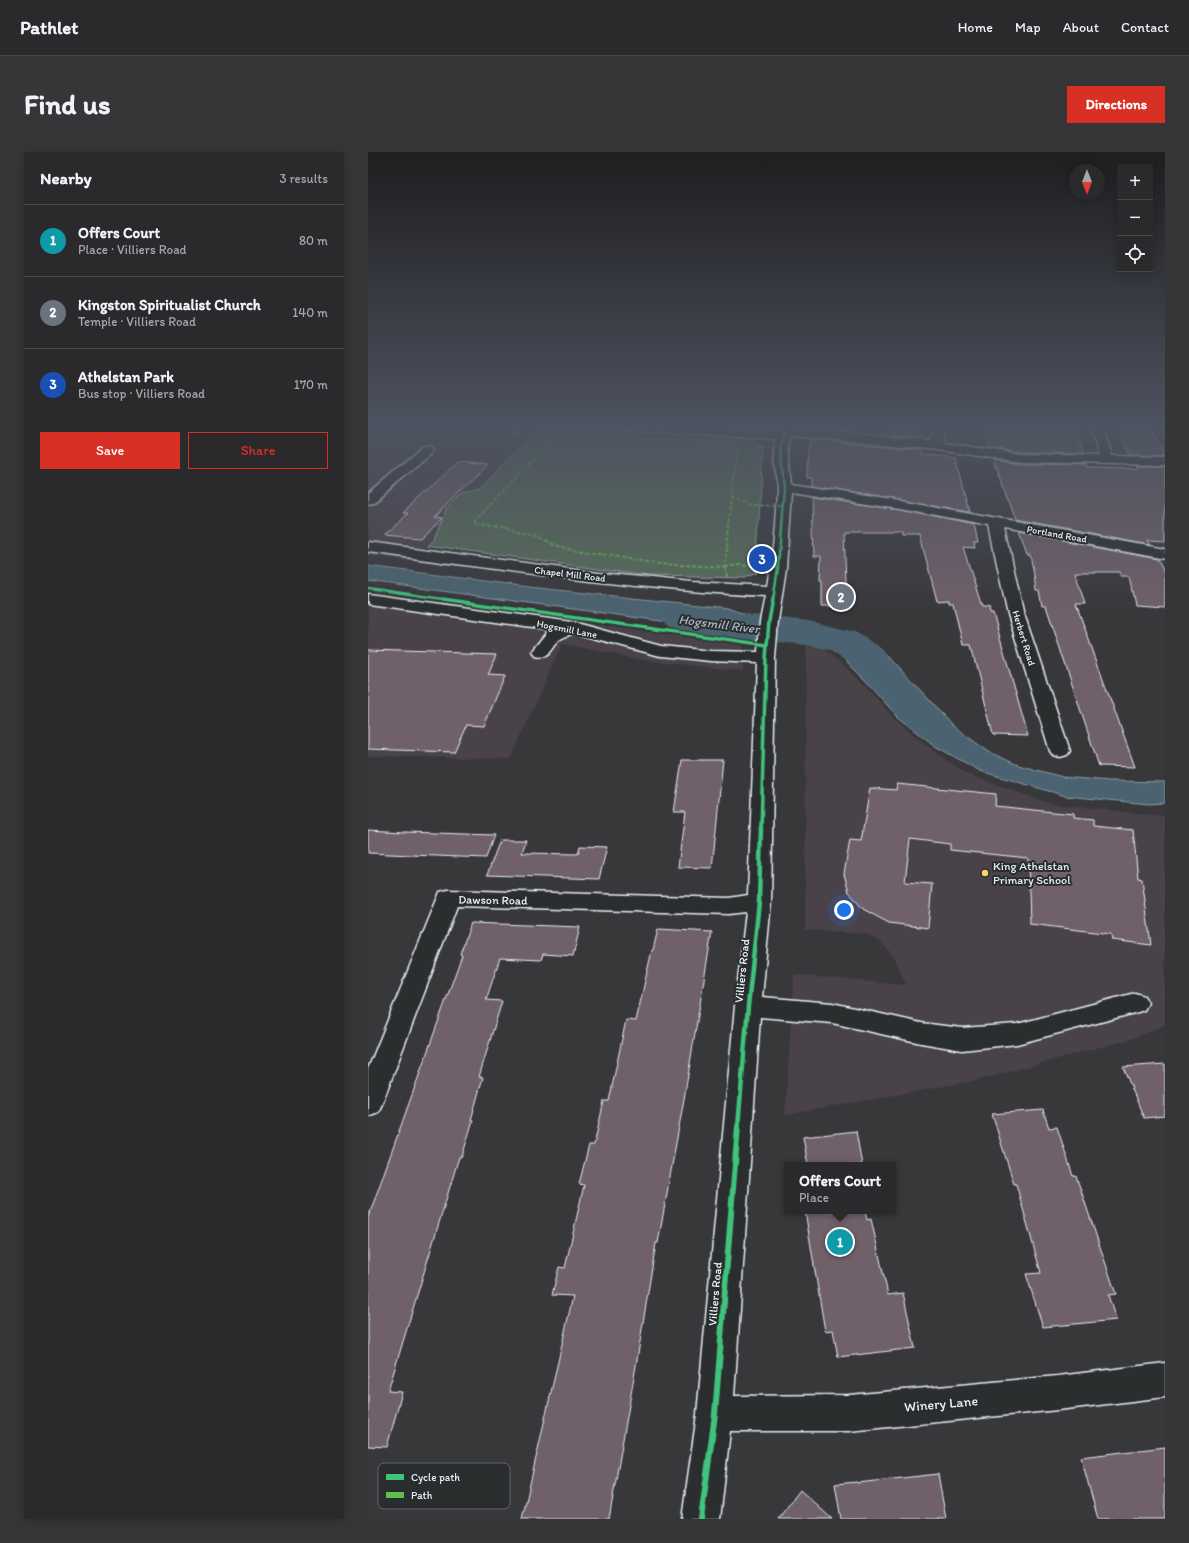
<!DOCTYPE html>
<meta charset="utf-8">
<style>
:root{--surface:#2a292c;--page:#363538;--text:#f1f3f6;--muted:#a5a6a9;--line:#464548;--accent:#d93025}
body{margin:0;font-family:Itim,sans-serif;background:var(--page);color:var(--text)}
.controls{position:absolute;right:12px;top:12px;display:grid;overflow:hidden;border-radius:0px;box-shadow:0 2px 10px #0003}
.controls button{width:36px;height:36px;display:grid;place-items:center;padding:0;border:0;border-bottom:1px solid var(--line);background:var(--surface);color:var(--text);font:20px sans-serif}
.compass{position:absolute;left:701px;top:12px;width:36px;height:36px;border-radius:50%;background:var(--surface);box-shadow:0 2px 10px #0003;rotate:180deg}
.you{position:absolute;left:476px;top:758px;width:14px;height:14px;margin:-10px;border:3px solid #fff;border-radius:50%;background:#1a73e8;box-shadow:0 0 0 6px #1a73e833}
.badge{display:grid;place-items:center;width:26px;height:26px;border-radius:50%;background:var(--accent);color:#fff;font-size:13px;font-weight:700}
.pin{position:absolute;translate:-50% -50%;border:2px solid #fff;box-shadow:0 1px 4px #0006}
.popup{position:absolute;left:416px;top:1010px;width:112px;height:52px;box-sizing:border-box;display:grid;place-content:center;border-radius:0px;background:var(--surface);filter:drop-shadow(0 1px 3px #0005);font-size:13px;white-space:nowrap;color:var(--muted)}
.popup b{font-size:15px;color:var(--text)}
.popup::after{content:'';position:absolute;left:50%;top:100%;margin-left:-8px;border:8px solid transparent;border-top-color:var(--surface)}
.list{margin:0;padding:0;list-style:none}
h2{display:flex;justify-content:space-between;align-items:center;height:52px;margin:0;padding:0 16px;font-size:17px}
h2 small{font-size:13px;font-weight:400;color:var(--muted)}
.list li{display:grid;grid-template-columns:26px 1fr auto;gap:12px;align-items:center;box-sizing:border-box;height:72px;padding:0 16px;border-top:1px solid var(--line)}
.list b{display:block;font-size:15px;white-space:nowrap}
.list p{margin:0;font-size:13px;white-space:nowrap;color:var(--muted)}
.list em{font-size:13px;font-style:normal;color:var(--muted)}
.actions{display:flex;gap:8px;padding:12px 16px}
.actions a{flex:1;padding:9px 0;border:1px solid var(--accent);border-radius:0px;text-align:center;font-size:14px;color:var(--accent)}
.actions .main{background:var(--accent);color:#fff}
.icon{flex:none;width:22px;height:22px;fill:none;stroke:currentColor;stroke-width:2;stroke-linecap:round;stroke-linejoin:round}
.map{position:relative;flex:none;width:797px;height:1367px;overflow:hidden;border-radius:0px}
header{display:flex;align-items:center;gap:24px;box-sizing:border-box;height:56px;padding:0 20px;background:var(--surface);border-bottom:1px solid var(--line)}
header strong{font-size:19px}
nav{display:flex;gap:22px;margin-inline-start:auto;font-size:14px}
.intro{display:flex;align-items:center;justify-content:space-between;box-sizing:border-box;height:96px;padding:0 24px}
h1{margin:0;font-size:28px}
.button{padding:10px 18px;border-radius:0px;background:var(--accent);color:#fff;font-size:14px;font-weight:700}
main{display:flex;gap:24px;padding:0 24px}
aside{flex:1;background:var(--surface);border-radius:0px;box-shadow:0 2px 10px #0003}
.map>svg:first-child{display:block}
.built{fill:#494349}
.green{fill:#586e5a;stroke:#a0b0a9}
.water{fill:#4b636f;stroke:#8a9ca6}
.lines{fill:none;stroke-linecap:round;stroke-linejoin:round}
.river{fill:#4b636f;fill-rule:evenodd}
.building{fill:#70606b;stroke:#e8f1f8}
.minor-casing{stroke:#e8f1f8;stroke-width:3}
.minor{fill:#2a2d2e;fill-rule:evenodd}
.quiet{stroke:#5fbe4e;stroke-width:2;stroke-dasharray:4 2;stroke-linecap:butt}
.cycleway-far3-casing{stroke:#2a2d2e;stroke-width:4}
.cycleway-far2-casing{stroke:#2a2d2e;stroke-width:5.5}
.cycleway-far1-casing{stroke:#2a2d2e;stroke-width:7}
.cycleway-casing{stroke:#2a2d2e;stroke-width:8}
.cycleway-far3{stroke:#40c37c;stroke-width:2.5}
.cycleway-far2{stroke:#40c37c;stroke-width:3.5}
.cycleway-far1{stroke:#40c37c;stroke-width:4.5}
.cycleway{stroke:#40c37c;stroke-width:6}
.poi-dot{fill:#ffd166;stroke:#2a2d2e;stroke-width:1.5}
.labels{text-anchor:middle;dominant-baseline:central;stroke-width:4;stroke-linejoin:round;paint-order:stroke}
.far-street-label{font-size:10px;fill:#e8f1f8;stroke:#2a2d2e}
.poi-label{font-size:12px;fill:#e8f1f8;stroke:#2a2d2e;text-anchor:start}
.street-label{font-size:12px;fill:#e8f1f8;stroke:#2a2d2e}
.water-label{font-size:13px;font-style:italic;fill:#a9b8c1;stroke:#2a2d2e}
.near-street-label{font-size:14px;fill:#e8f1f8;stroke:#2a2d2e}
.key{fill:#2a2d2e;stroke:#63686b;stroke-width:1}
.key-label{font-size:11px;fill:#e8f1f8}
</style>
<header>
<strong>Pathlet</strong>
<nav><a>Home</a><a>Map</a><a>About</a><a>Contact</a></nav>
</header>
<div class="intro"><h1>Find us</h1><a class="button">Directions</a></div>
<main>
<aside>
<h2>Nearby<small>3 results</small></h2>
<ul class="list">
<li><span class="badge" style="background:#0f9aa8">1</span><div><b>Offers Court</b><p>Place · Villiers Road</p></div><em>80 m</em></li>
<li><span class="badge" style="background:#6b7280">2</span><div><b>Kingston Spiritualist Church</b><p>Temple · Villiers Road</p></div><em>140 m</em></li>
<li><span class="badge" style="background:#1a4fb4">3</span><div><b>Athelstan Park</b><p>Bus stop · Villiers Road</p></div><em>170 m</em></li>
</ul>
<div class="actions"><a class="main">Save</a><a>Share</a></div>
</aside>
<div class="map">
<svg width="797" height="1367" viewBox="0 0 797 1367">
<rect width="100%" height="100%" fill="#38373a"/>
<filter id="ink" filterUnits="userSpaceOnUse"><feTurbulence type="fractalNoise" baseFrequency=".025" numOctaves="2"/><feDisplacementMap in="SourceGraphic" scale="8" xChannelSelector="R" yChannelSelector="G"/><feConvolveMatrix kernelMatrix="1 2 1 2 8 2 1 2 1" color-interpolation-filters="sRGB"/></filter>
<g filter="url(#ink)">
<g class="built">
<path d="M0,273h172l-114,120 -18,16 -40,-6z"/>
<path d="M0,441l374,52 1,26 -100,-11 -81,-16 -51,115 -143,-3z"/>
<path d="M438,487l15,8 21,17 22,20 29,33 34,29 40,28 84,30 105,11h9v210l-34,14 -153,41 -193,35 9,-140 112,10 -12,-28 -13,-15 -15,-8 -61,-4z"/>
</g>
<path class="green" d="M171,274l210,13 14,7 -7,127 -12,5 -96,-2 -222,-31 6,-6 15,-31 15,-15 18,-5z"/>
<g class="water">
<path d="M0,414l161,21 198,21 23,8 -1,17 -381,-52z"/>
<path d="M436,470l44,14 41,20 64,70 36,26 29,13 45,12 47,4 55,1v21l-16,1 -83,-8 -86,-25 -45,-25 -38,-30 -31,-35 -30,-30 -31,-17z"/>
</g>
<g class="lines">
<path class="river" d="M313,455l128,14 34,8 14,4 26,16 6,9 -6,9 -14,3 -14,-3 -26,-17 -20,-5 -66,-6 -62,-8 -14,-4 -5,-8 5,-8z"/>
</g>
<g class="building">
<path d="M448,273h33l-2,6 -32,-2z"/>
<path d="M525,273h30v14l-30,-4z"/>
<path d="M614,273h93l8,29 -64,-2 -29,-4z"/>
<path d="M751,273h30l16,31 -34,-1 -15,-28h4z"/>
<path d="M443,287l112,11v4l33,4 14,54 -159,-26v-9h-4l1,-28z"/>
<path d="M626,308l25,4 67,1 1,3 52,1 -2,-3h28v75l-18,-1 3,5 -135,-25z"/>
<path d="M90,310l30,3 -53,51 7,1 -22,21 -36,-3 24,-22h-5z"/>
<path d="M444,345l87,13 75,15 4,18h-4l1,5 -12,-1 19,60h7l1,6h3l35,123 -35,-1 -22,-90h-8l-10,-42h-4v-3l-12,1 -17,-65h-19v-4h-57l3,74h-25v-26h-2l1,-24h-7z"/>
<path d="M651,381l138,26 8,15v33l-30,-2 -6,-28h-8l-2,-5h-44l10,32h-9l59,163 -36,-1 -53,-160h-4l-3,-15h-3l-2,-16 -4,-20h-3z"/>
<path d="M0,498l129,4 -9,21 17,1 -21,50 -18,-1 -12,27 -86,-3z"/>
<path d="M314,608h41l-11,108 -34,-1 7,-55h-11z"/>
<path d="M529,632l99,10 -1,12 78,8v4l20,2v6l40,4 5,48 4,1 9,66 -39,-5 -1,-6 -81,-10 -2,-66 -78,-8v-6l-40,-5 -5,43 27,2 -4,44 -39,-5 -26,-14 -14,-17 -5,-18 6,-34 11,1 9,-53 26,2z"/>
<path d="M0,678l37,2 89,3 -8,23 -75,-3 -43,-2z"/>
<path d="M132,688h26l-4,13 56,1 2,-8 27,1 -8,32 -112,-4z"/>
<path d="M103,771l109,4 -7,29 -30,-2 -2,6 -41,-2 -14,42 16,1 -23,76h4l-12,43h2l-11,37h-3l-71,234 14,1 -15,55 -19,-1v-228l94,-263 -2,-1z"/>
<path d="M290,777l54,3 -28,167 -26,144h-2l-19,117 -28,159h-87l51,-223 -21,-1 7,-28 6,1 19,-83 -5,-1 10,-39h5l10,-44h5l17,-81 10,1 16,-71h1z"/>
<path d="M797,912v52l-21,2 -21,-51z"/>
<path d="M675,958l6,18 8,-1 16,49h3l40,118 -8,1 8,25 -73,7 -17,-53 15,-1 -25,-89h-2l-22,-70z"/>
<path d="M488,979l6,34h-54l-5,-28z"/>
<path d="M437,1059h60l2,9 4,-1 17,76 15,-2 12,55 -77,9 -5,-27 -8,1z"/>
<path d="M797,1295v72h-67l-17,-62z"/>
<path d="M570,1322l8,45h-105l-6,-35 22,-2v1z"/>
<path d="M432,1338l32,29h-54z"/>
</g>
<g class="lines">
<defs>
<g id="minor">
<path d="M139,273h13c-4,7 -7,10 -15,8l-1,-3z"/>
<path d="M233,273h74l104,7 2,-7h12l-1,4 64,4 75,8 1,-16h12l1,18 74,11 80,2 -9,-31h12l10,31 53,1v8l-146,-3 -81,-12 -82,-9 -66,-5 -3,12 4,36 108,17 266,48v10l-160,-30 18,82 47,140 -3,4 -7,2 -7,-2 -3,-4 -43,-140 -18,-85 -90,-17 -108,-17 -5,76 -8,53 -3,37 -4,244 -9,95 70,6 89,20 41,5 55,-4 118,-31 9,3 4,7 -4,7 -9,3 -118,31 -55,6 -41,-7 -89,-20 -72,-6 -26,379 115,-1 209,-19 107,-13v34l-107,13 -209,21h-119l-10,88h-38l15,-105 38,-408 11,-94 -17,2 -272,-8 -75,198 -4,8 -10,4v-47l72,-177 8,-2 281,8 19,-3 9,-232 -46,-2 -51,-5 -86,-23c-5,2 -11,4 -15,7 -10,9 -9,20 -25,16l-3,-4 16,-20 6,-2 -185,-26v-10l204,28 89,24 50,5 47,1 2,-31 5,-25c-134,-7 -264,-26 -397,-44v-10l231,31 93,9 75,4c6,-32 9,-66 10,-98 0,-16 -6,-33 -1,-49l-169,-10 -4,-1z"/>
<path d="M59,294l5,1 2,3 -2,3 -59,50 -5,1v-11l54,-46z"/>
</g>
</defs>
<use href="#minor" class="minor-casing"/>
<use href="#minor" class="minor"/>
<g class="quiet">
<path d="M191,281l178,12 -12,122 -66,-3 -102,-17 -21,-13 -61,-10 1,-4z"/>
<path d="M369,299l19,-4 24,1"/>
<path d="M364,344l19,9 31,1"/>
<path d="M357,415l2,10"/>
<path d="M357,415l13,-2 40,3"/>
</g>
<defs>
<g id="cycleway-far3">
<path d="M0,436l82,12"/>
<path d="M405,448l5,-32 6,-81 -4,-39 7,-23"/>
</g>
<g id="cycleway-far2">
<path d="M75,447l324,46"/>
<path d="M393,676l5,-170 3,-37 4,-22"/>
</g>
<path id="cycleway-far1" d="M370,975l10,-121 11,-104 2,-75"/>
<path id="cycleway" d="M333,1367l14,-105 23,-288"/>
</defs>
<use href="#cycleway-far3" class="cycleway-far3-casing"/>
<use href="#cycleway-far2" class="cycleway-far2-casing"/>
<use href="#cycleway-far1" class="cycleway-far1-casing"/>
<use href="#cycleway" class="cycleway-casing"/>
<use href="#cycleway-far3" class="cycleway-far3"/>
<use href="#cycleway-far2" class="cycleway-far2"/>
<use href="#cycleway-far1" class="cycleway-far1"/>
<use href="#cycleway" class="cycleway"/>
</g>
</g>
<linearGradient id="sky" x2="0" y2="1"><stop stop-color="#1f1e20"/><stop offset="0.59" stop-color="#4d5360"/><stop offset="1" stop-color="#4d5360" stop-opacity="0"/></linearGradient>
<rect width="797" height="465" fill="url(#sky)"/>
<circle class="poi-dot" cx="617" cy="721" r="4"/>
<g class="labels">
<g class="far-street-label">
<text transform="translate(689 382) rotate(10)">Portland Road</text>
<text transform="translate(202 422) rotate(7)">Chapel Mill Road</text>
<text transform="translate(199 477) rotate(11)">Hogsmill Lane</text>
<text transform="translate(656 486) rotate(73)">Herbert Road</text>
</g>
<g class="poi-label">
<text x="625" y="714">King Athelstan<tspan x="625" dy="14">Primary School</tspan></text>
</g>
<g class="street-label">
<text transform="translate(125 748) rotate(1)">Dawson Road</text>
<text transform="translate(374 819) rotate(-84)">Villiers Road</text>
<text transform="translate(347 1142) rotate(-85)">Villiers Road</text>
</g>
<g class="water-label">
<text transform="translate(351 472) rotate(7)">Hogsmill River</text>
</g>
<g class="near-street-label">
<text transform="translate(573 1252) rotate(-5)">Winery Lane</text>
</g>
</g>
<rect x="10" y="1311" width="132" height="46" rx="6" class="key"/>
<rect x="18" y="1322" width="18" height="6" fill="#40c37c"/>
<rect x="18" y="1340" width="18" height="6" fill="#5fbe4e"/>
<g class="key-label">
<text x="43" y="1329">Cycle path</text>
<text x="43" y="1347">Path</text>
</g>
</svg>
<div class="controls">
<button>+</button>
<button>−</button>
<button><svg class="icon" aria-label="locate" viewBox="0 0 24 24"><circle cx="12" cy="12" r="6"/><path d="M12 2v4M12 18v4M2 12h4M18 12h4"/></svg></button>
</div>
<svg class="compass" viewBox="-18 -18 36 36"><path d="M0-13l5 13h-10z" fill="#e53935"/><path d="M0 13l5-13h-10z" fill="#a5a6a9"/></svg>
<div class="you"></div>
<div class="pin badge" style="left:472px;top:1090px;background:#0f9aa8">1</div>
<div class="popup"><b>Offers Court</b>Place</div>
<div class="pin badge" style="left:473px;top:445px;background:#6b7280">2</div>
<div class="pin badge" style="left:394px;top:407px;background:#1a4fb4">3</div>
</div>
</main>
